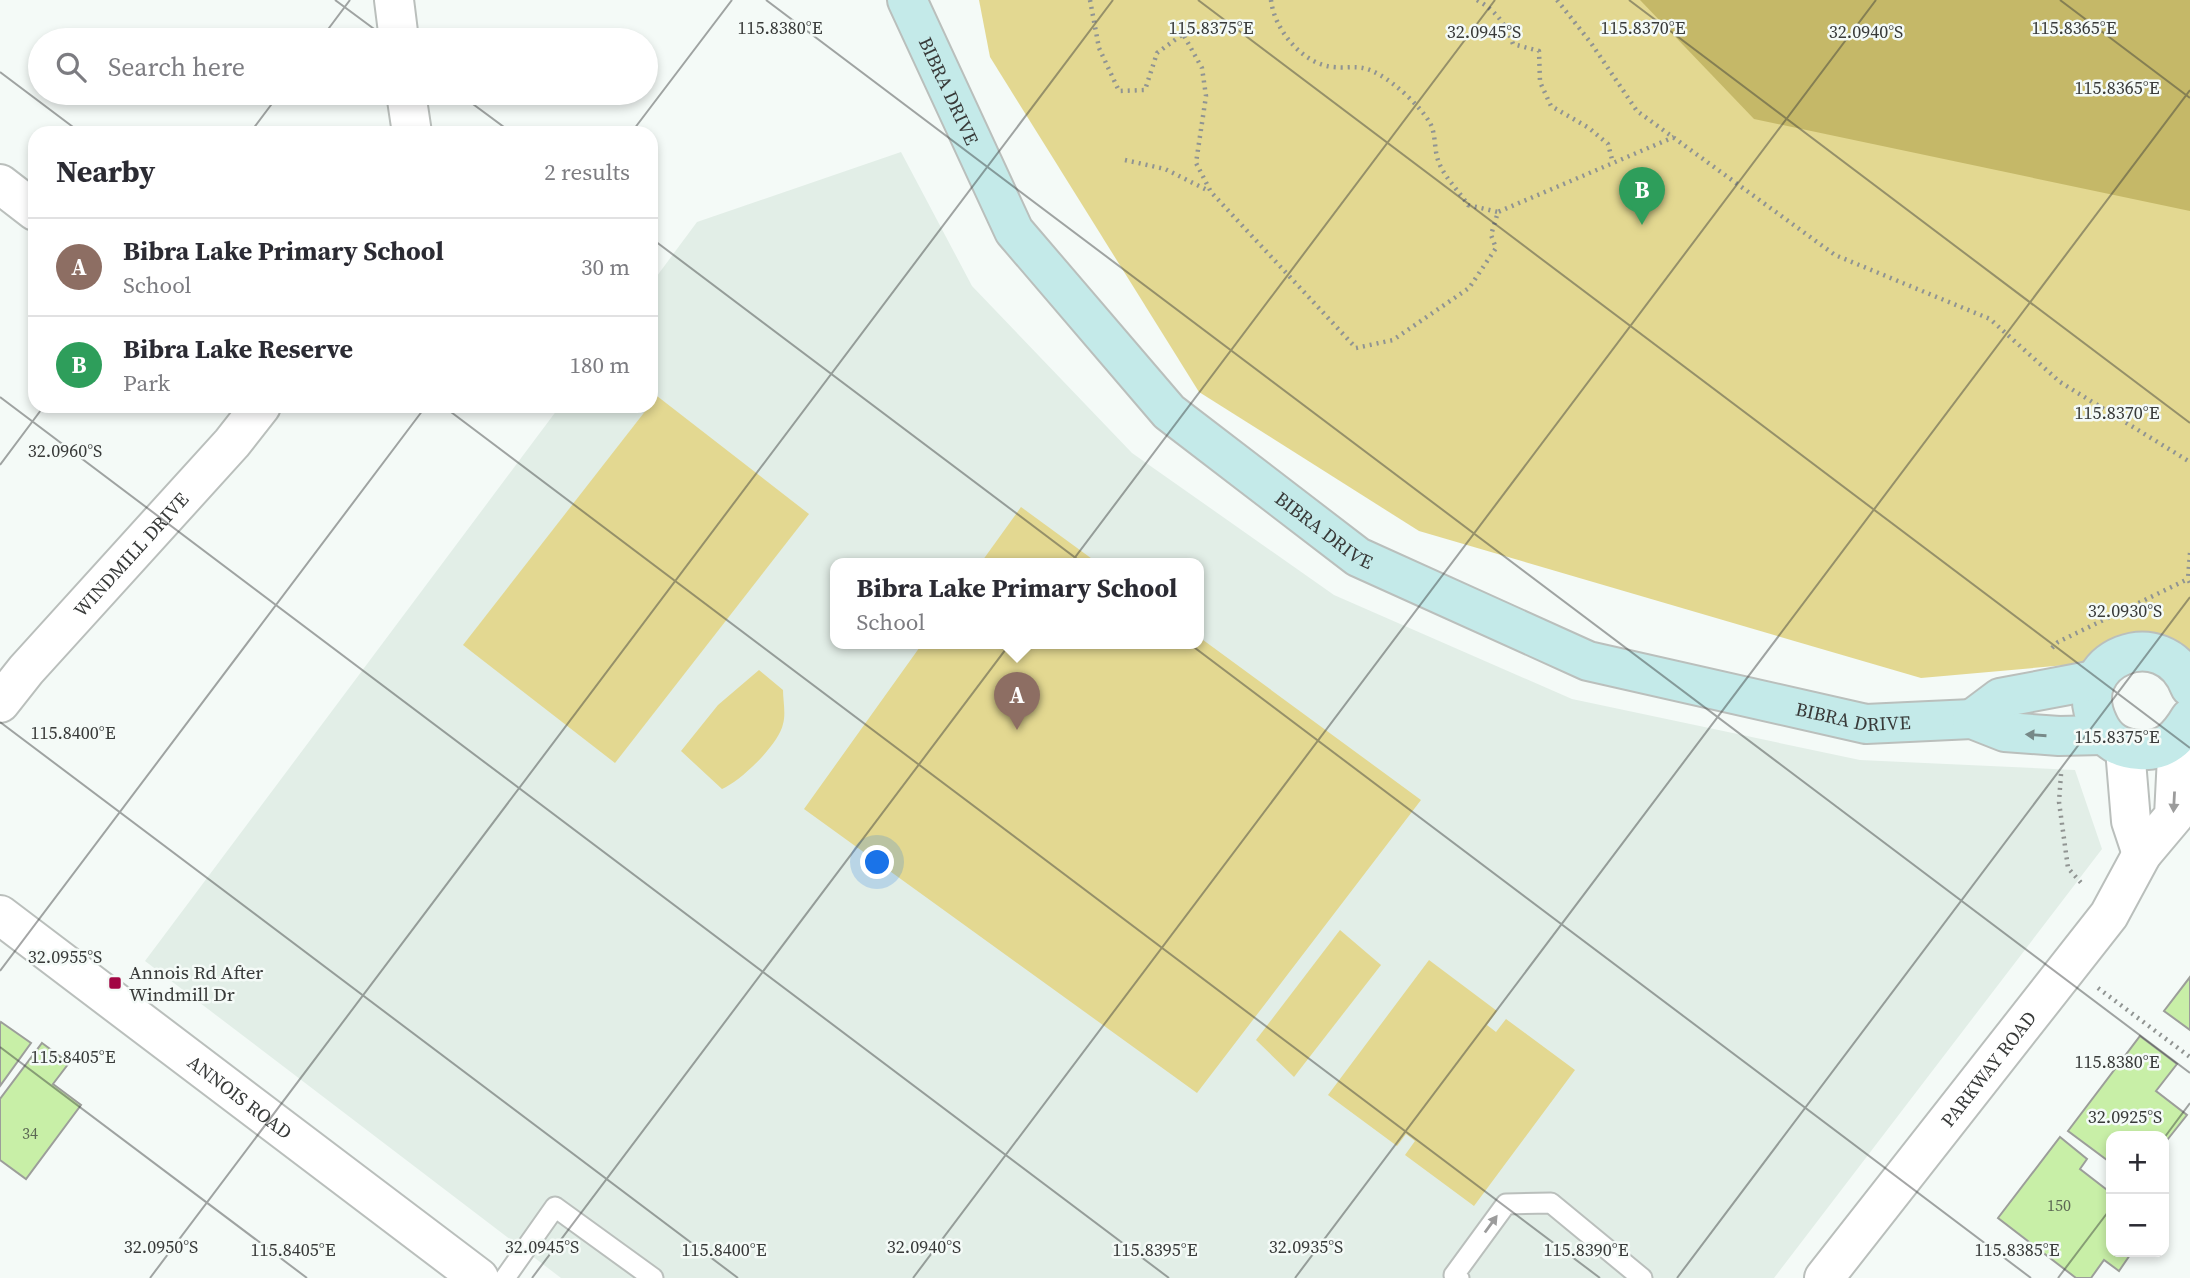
<!DOCTYPE html>
<meta charset="utf-8">
<style>
:root{--surface:#fff;--page:#f7f7f7;--text:#2b2b33;--muted:#7c7c81;--line:#e1e1e2;--accent:#111827}
body{margin:0;font-family:"Source Serif 4",serif;background:var(--page);color:var(--text)}
.controls{position:absolute;right:21px;bottom:21px;display:grid;overflow:hidden;border-radius:14px;box-shadow:0 4px 10px #0003}
.controls button{width:63px;height:63px;display:grid;place-items:center;padding:0;border:0;border-bottom:2px solid var(--line);background:var(--surface);color:var(--text);font:35px sans-serif}
.you{position:absolute;left:878px;top:863px;width:24px;height:24px;margin:-18px;border:5px solid #fff;border-radius:50%;background:#1a73e8;box-shadow:0 0 0 10px #1a73e833}
.badge{display:grid;place-items:center;width:46px;height:46px;border-radius:50%;background:var(--accent);color:#fff;font-size:23px;font-weight:700}
.pin{position:absolute;translate:-50% -58px;filter:drop-shadow(0 2px 4px #0008)}
.pin::after{content:'';position:absolute;top:37px;width:24px;height:21px;background:inherit;clip-path:polygon(0 0,100% 0,50% 100%)}
.popup{position:absolute;left:830px;top:558px;width:374px;height:91px;box-sizing:border-box;display:grid;place-content:center;border-radius:14px;background:var(--surface);filter:drop-shadow(0 2px 5px #0005);font-size:23px;white-space:nowrap;color:var(--muted)}
.popup b{font-size:26px;color:var(--text)}
.popup::after{content:'';position:absolute;left:50%;top:100%;margin-left:-14px;border:14px solid transparent;border-top-color:var(--surface)}
.list{margin:0;padding:0;list-style:none}
h2{display:flex;justify-content:space-between;align-items:center;height:91px;margin:0;padding:0 28px;font-size:30px}
h2 small{font-size:23px;font-weight:400;color:var(--muted)}
.list li{display:grid;grid-template-columns:46px 1fr auto;gap:21px;align-items:center;box-sizing:border-box;height:98px;padding:0 28px;border-top:2px solid var(--line)}
.list b{display:block;font-size:26px;white-space:nowrap}
.list p{margin:0;font-size:23px;white-space:nowrap;color:var(--muted)}
.list em{font-size:23px;font-style:normal;color:var(--muted)}
.icon{flex:none;width:38px;height:38px;fill:none;stroke:currentColor;stroke-width:2;stroke-linecap:round;stroke-linejoin:round}
.map{position:relative;flex:none;width:2190px;height:1278px;overflow:hidden}
.search{position:absolute;background:var(--surface);box-shadow:0 4px 10px #0003;left:28px;top:28px;width:630px;height:77px;display:flex;align-items:center;gap:18px;box-sizing:border-box;padding:0 24px;border-radius:38px;color:var(--muted);font-size:26px}
.panel{position:absolute;background:var(--surface);box-shadow:0 4px 10px #0003;left:28px;top:126px;width:630px;height:287px;border-radius:21px}
.map>svg:first-child{display:block}
.built{fill:#e2eee7;fill-rule:evenodd}
.green{fill:#e3d891}
.forest{fill:#c5b868}
.building{fill:#c8efa7;stroke:#9c9e9a;stroke-width:2}
.lines{fill:none;stroke-linecap:round;stroke-linejoin:round}
.lane-casing{stroke:#babfbc;stroke-width:23}
.street-casing{stroke:#babfbc;stroke-width:42}
.secondary-casing{stroke:#babfbc;stroke-width:42}
.path{stroke:#909492;stroke-width:4.5;stroke-dasharray:2 5;stroke-linecap:butt}
.lane{stroke:#fff;stroke-width:19}
.street{stroke:#fff;stroke-width:38}
.secondary{stroke:#c4eae9;stroke-width:38}
.oneway{fill:#778988}
.oneway2{fill:#9c9c9c}
.ticks{fill:none;stroke:#383a39;stroke-width:2;stroke-opacity:0.45}
.poi-dot{fill:#a20644;stroke:#f4faf7;stroke-width:2.5}
.labels{text-anchor:middle;dominant-baseline:central;stroke-width:5;stroke-linejoin:round;paint-order:stroke}
.number-label{font-size:16px;fill:#5c6754}
.street-label{font-size:19px;fill:#383a39;stroke:#f4faf7}
.poi-label{font-size:19px;fill:#383a39;stroke:#f4faf7;text-anchor:start}
.ticks-label{font-size:18px;text-anchor:middle;fill:#383a39;stroke:#f4faf7;stroke-width:5;stroke-linejoin:round;paint-order:stroke}
</style>
<div class="map">
<svg width="2190" height="1278" viewBox="0 0 2190 1278">
<rect width="100%" height="100%" fill="#f4faf7"/>
<path class="built" d="M901,152l71,134 160,167 202,142 238,104 288,61 215,10 27,79 -328,429h-1213l-416,-317 415,-555h91v-122l46,-62zM835,564h364v80h-364z"/>
<g class="green">
<path d="M979,0h1211v654l-269,24 -502,-147 -220,-139 -209,-335z"/>
<path d="M657,396l152,118 -194,249 -152,-118z"/>
<path d="M1021,507l78,57h-119z"/>
<path d="M1199,637l222,163 -224,293 -393,-284 118,-165h277z"/>
<path d="M759,670l24,20c0,10 3,24 0,34 -4,20 -42,57 -61,65l-41,-38 37,-46z"/>
<path d="M1340,930l41,35 -87,112 -38,-37z"/>
<path d="M1429,960l68,51 -10,14 9,7 10,-13 69,51 -101,136 -69,-51 10,-14 -9,-7 -9,12 -69,-51z"/>
</g>
<path class="forest" d="M1640,0h550v211l-436,-92z"/>
<g class="building">
<path d="M2190,977v53l-26,-19z"/>
<path d="M1,1022l30,21 -31,43v-62z"/>
<path d="M2140,1036l37,28 -21,27 31,24 -23,29v-8h-53v27l-43,-32z"/>
<path d="M42,1043l27,20 -16,21 28,21 -55,74 -26,-19v-61z"/>
<path d="M2060,1137l27,22 -7,10 31,24v59h21l-13,19 -15,-11 -13,18h-15l-78,-60z"/>
</g>
<g class="lines">
<defs>
<g id="lane">
<path d="M505,1278l50,-71 98,71"/>
<path d="M1459,1278l-5,-3 52,-71 45,-1 91,75"/>
</g>
<g id="street">
<path d="M394,0l5,40"/>
<path d="M406,93l6,40"/>
<path d="M0,184l35,27"/>
<path id="s1" d="M0,703l26,-33 206,-227 29,-37"/>
<path d="M2125,749l6,72 11,33"/>
<path id="s2" d="M0,915l479,363"/>
<path id="s3" d="M1824,1278l285,-363 33,-61 32,-38 4,-79"/>
</g>
<g id="secondary">
<path id="s4" d="M907,0l107,231 155,181 189,145 230,104 278,63 106,-5 33,13 54,4 44,-1"/>
<path d="M2190,687c-26,-68 -123,-28 -92,36 8,18 22,26 42,27 25,2 38,-12 50,-32"/>
<path d="M1972,719l28,-21 95,-18"/>
</g>
</defs>
<use href="#lane" class="lane-casing"/>
<use href="#street" class="street-casing"/>
<use href="#secondary" class="secondary-casing"/>
<g class="path">
<path d="M1090,0l9,48 20,43 26,-1 12,-37 26,-19 19,34 4,28 -10,67 15,29 145,156 37,-8 76,-52 27,-40 -5,-13 7,-23 176,-75"/>
<path d="M1271,0c3,29 31,64 62,67 21,2 26,-4 47,8 16,9 41,32 50,48 6,11 4,26 8,37 5,16 21,31 30,45l30,7"/>
<path d="M1477,0c19,11 28,23 36,44l26,7 1,31 11,24 38,22 19,16 5,19"/>
<path d="M1557,0l34,43 46,68 198,144 155,64 70,63 130,80"/>
<path d="M1125,160l40,9 44,22"/>
<path d="M2190,553l-2,26 2,4"/>
<path d="M2052,648l6,-6 130,-63"/>
<path d="M2061,774l-2,28 9,66 15,17"/>
<path d="M2098,988l92,69"/>
</g>
<use href="#lane" class="lane"/>
<use href="#street" class="street"/>
<use href="#secondary" class="secondary"/>
</g>
<defs><path id="oneway-solid" d="M-6-.8H1V-3.2L6.5 0L1 3.2V.8H-6Z" transform="scale(1.75)"/></defs>
<use class="oneway" href="#oneway-solid" transform="translate(2036 735) rotate(-176)"/>
<g class="oneway2">
<use href="#oneway-solid" transform="translate(2174 802) rotate(93)"/>
<use href="#oneway-solid" transform="translate(1491 1224) rotate(-54)"/>
</g>
<path class="ticks" d="M335,0l54,40M766,0l1424,1073M1198,0l992,748M1629,0l561,423M2060,0l130,98M320,40l30,-40M0,72l81,61M458,93l54,40M250,133l30,-40M631,133l101,-133M651,238l1380,1040M0,397l1169,881M443,406l1157,872M0,465l44,-59M0,722l738,556M0,971l426,-565M0,1047l307,231M2164,1138l26,-35M150,1278l963,-1278M532,1278l963,-1278M913,1278l963,-1278M1295,1278l895,-1188M1677,1278l513,-681M2058,1278l53,-70"/>
<rect class="poi-dot" x="108" y="976" width="14" height="14" rx="3.5"/>
<g class="labels">
<g class="number-label">
<text x="30" y="1133">34</text>
<text x="2059" y="1205">150</text>
</g>
<g class="street-label">
<text stroke="none"><textPath href="#s4" startOffset="100">BIBRA DRIVE</textPath></text>
<text stroke="none"><textPath href="#s4" startOffset="688">BIBRA DRIVE</textPath></text>
<text stroke="none"><textPath href="#s1" startOffset="198">WINDMILL DRIVE</textPath></text>
<text stroke="none"><textPath href="#s4" startOffset="1255">BIBRA DRIVE</textPath></text>
<text stroke="none"><textPath href="#s3" startOffset="266">PARKWAY ROAD</textPath></text>
<text stroke="none"><textPath href="#s2" startOffset="301">ANNOIS ROAD</textPath></text>
</g>
<g class="poi-label">
<text x="129" y="972">Annois Rd After<tspan x="129" dy="22">Windmill Dr</tspan></text>
</g>
</g>
<g class="ticks-label">
<text x="780" y="34">115.8380°E</text>
<text x="1211" y="34">115.8375°E</text>
<text x="1643" y="34">115.8370°E</text>
<text x="2074" y="34">115.8365°E</text>
<text x="1484" y="38">32.0945°S</text>
<text x="1866" y="38">32.0940°S</text>
<text x="2117" y="94">115.8365°E</text>
<text x="2117" y="419">115.8370°E</text>
<text x="65" y="457">32.0960°S</text>
<text x="2125" y="617">32.0930°S</text>
<text x="73" y="739">115.8400°E</text>
<text x="2117" y="743">115.8375°E</text>
<text x="65" y="963">32.0955°S</text>
<text x="73" y="1063">115.8405°E</text>
<text x="2117" y="1068">115.8380°E</text>
<text x="2125" y="1123">32.0925°S</text>
<text x="161" y="1253">32.0950°S</text>
<text x="542" y="1253">32.0945°S</text>
<text x="924" y="1253">32.0940°S</text>
<text x="1306" y="1253">32.0935°S</text>
<text x="293" y="1256">115.8405°E</text>
<text x="724" y="1256">115.8400°E</text>
<text x="1155" y="1256">115.8395°E</text>
<text x="1586" y="1256">115.8390°E</text>
<text x="2017" y="1256">115.8385°E</text>
</g>
</svg>
<div class="controls">
<button>+</button>
<button>−</button>
</div>
<div class="you"></div>
<div class="pin badge" style="left:1017px;top:730px;background:#8d6e63">A</div>
<div class="popup"><b>Bibra Lake Primary School</b>School</div>
<div class="pin badge" style="left:1642px;top:225px;background:#2e9e5b">B</div>
<div class="search"><svg class="icon" aria-label="search" viewBox="0 0 24 24"><circle cx="10" cy="10" r="6"/><path d="M15 15l6 6"/></svg>Search here</div>
<section class="panel">
<h2>Nearby<small>2 results</small></h2>
<ul class="list">
<li><span class="badge" style="background:#8d6e63">A</span><div><b>Bibra Lake Primary School</b><p>School</p></div><em>30 m</em></li>
<li><span class="badge" style="background:#2e9e5b">B</span><div><b>Bibra Lake Reserve</b><p>Park</p></div><em>180 m</em></li>
</ul>
</section>
</div>
